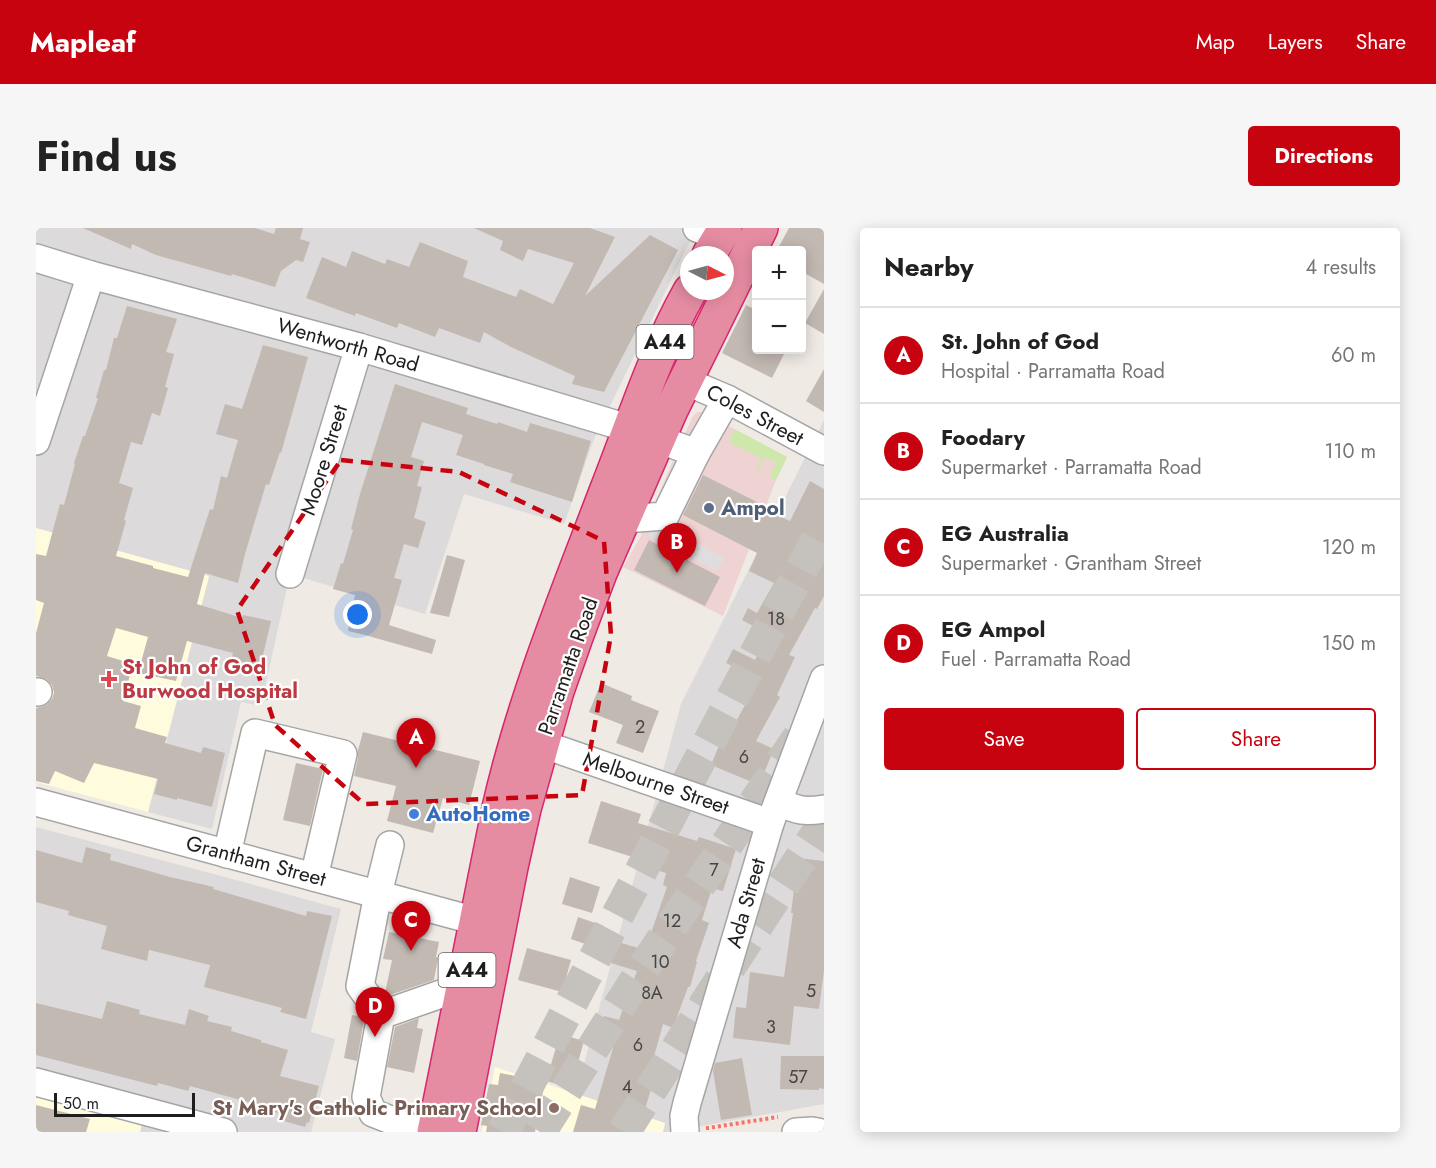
<!DOCTYPE html>
<meta charset="utf-8">
<style>
:root{--surface:#fff;--page:#f6f6f6;--text:#222;--muted:#767676;--line:#e0e0e0;--accent:#c80310}
body{margin:0;font-family:Jost,sans-serif;background:var(--page);color:var(--text)}
.controls{position:absolute;right:18px;top:18px;display:grid;overflow:hidden;border-radius:6px;box-shadow:0 3px 15px #0003}
.controls button{width:54px;height:54px;display:grid;place-items:center;padding:0;border:0;border-bottom:2px solid var(--line);background:var(--surface);color:var(--text);font:30px sans-serif}
.compass{position:absolute;left:644px;top:18px;width:54px;height:54px;border-radius:50%;background:var(--surface);box-shadow:0 3px 15px #0003;rotate:96deg}
.scale{position:absolute;left:18px;bottom:15px;width:141px;box-sizing:border-box;padding-left:6px;border:3px solid #1e1e1e;border-top:0;font-size:16px;line-height:21px;white-space:nowrap;color:#1e1e1e;-webkit-text-stroke:4px #fff;paint-order:stroke}
.you{position:absolute;left:322px;top:387px;width:21px;height:21px;margin:-15px;border:4px solid #fff;border-radius:50%;background:#1a73e8;box-shadow:0 0 0 9px #1a73e833}
.badge{display:grid;place-items:center;width:39px;height:39px;border-radius:50%;background:var(--accent);color:#fff;font-size:20px;font-weight:700}
.pin{position:absolute;translate:-50% -50px;filter:drop-shadow(0 2px 3px #0008)}
.pin::after{content:'';position:absolute;top:32px;width:21px;height:18px;background:inherit;clip-path:polygon(0 0,100% 0,50% 100%)}
.list{margin:0;padding:0;list-style:none}
h2{display:flex;justify-content:space-between;align-items:center;height:78px;margin:0;padding:0 24px;font-size:26px}
h2 small{font-size:20px;font-weight:400;color:var(--muted)}
.list li{display:grid;grid-template-columns:39px 1fr auto;gap:18px;align-items:center;box-sizing:border-box;height:96px;padding:0 24px;border-top:2px solid var(--line)}
.list b{display:block;font-size:22px;white-space:nowrap}
.list p{margin:0;font-size:20px;white-space:nowrap;color:var(--muted)}
.list em{font-size:20px;font-style:normal;color:var(--muted)}
.actions{display:flex;gap:12px;padding:18px 24px}
.actions a{flex:1;padding:14px 0;border:2px solid var(--accent);border-radius:6px;text-align:center;font-size:21px;color:var(--accent)}
.actions .main{background:var(--accent);color:#fff}
.map{position:relative;flex:none;width:788px;height:904px;overflow:hidden;border-radius:6px}
header{display:flex;align-items:center;gap:36px;box-sizing:border-box;height:84px;padding:0 30px;background:var(--accent);color:#fff}
header strong{font-size:28px}
nav{display:flex;gap:33px;margin-inline-start:auto;font-size:21px}
.intro{display:flex;align-items:center;justify-content:space-between;box-sizing:border-box;height:144px;padding:0 36px}
h1{margin:0;font-size:42px}
.button{padding:15px 27px;border-radius:6px;background:var(--accent);color:#fff;font-size:21px;font-weight:700}
main{display:flex;gap:36px;padding:0 36px}
aside{flex:1;background:var(--surface);border-radius:6px;box-shadow:0 3px 15px #0003}
.map>svg:first-child{display:block}
.residential{fill:#dcdadb}
.commercial{fill:#efd3d3}
.education{fill:#fffcdd}
.grass{fill:#cde8aa}
.parking{fill:#dedede}
.building{fill:#c3b9b3}
.lines{fill:none;stroke-linecap:round;stroke-linejoin:round}
.highway-tunnel{stroke:#c5c1bc;stroke-width:33;stroke-dasharray:33 16;stroke-linecap:butt}
.minor-casing{stroke:#a5a5a5;stroke-width:30}
.highway-casing{stroke:#d7266e;stroke-width:36}
.path{stroke:#f8716b;stroke-width:4;stroke-dasharray:3 3;stroke-linecap:butt}
.minor{stroke:#fff;stroke-width:27}
.highway{stroke:#e58ca2;stroke-width:33}
.marked{fill:none;stroke:#c80310;stroke-width:4.5;stroke-dasharray:12 8;stroke-linejoin:round}
.service-dot{fill:#5c6f8a;stroke:#fff;stroke-width:2}
.health-dot{fill:#e0444e;stroke:#fff;stroke-width:2}
.shop-dot{fill:#3f7fe0;stroke:#fff;stroke-width:2}
.education-dot{fill:#8d6e63;stroke:#fff;stroke-width:2}
.labels{text-anchor:middle;dominant-baseline:central;stroke-width:4.5;stroke-linejoin:round;paint-order:stroke}
.number-label{font-size:18px;fill:#474543}
.shield{fill:#fff;stroke:#626262;stroke-width:1.5}
.shield-label{font-size:20px;font-weight:bold;fill:#1e1e1e}
.street-label{font-size:21px;fill:#1e1e1e;stroke:#fff}
.service-label{font-size:21px;font-weight:bold;fill:#4e5e75;stroke:#fff;text-anchor:start}
.health-label{font-size:21px;font-weight:bold;fill:#be3a42;stroke:#fff;text-anchor:start}
.shop-label{font-size:21px;font-weight:bold;fill:#366cbe;stroke:#fff;text-anchor:start}
.education-label{font-size:21px;font-weight:bold;fill:#785e54;stroke:#fff;text-anchor:end}
</style>
<header>
<strong>Mapleaf</strong>
<nav><a>Map</a><a>Layers</a><a>Share</a></nav>
</header>
<div class="intro"><h1>Find us</h1><a class="button">Directions</a></div>
<main>
<div class="map">
<svg width="788" height="904" viewBox="0 0 788 904">
<rect width="100%" height="100%" fill="#efeae4"/>
<g class="residential">
<path d="M0,0h662l-13,23 -91,188 -30,85 -100,-30 -39,120 -135,-40 -29,132 -20,-4 -29,127 -64,-17 61,-235 -173,-49z"/>
<path d="M788,192v684l-155,28h-6l2,-9 -89,-29 105,-390z"/>
<path d="M0,599l189,50 116,32 -30,123 24,7 -24,93h-171l8,-35 -112,-30z"/>
</g>
<path class="commercial" d="M661,184h5l85,45 -11,23 -53,136 -100,-49 18,-31 36,-85 16,-35z"/>
<g class="education">
<path d="M0,300l173,48 -61,236 -112,-30z"/>
<path d="M459,839l170,56 -2,9h-181z"/>
<path d="M0,867l106,28 -2,9h-104z"/>
</g>
<path class="grass" d="M698,201l53,28 -11,23 -7,-3 7,-14 -11,-6 -8,13 -2,-1 6,-11 -32,-16z"/>
<path class="parking" d="M619,294l69,35 -7,14 -69,-35z"/>
<g class="building">
<path d="M47,0h172l19,6 2,-6h27l-3,11 10,3 -7,20 -7,-2 -15,11 -6,16 -43,-13 -1,2 -75,-21 -24,-11 -1,5z"/>
<path d="M438,0h116l25,9 -30,59 65,-61 28,15 -74,142 -32,-8 3,-8 -64,-29 -27,-15 -4,11 -41,-15 -4,9 -36,-14 -2,5 -41,-15 -1,3 -49,-18 16,-41 24,10 6,-16 33,13 2,-5 22,8 11,-25 48,19 -5,16 53,20 4,-8 33,15 21,-41 -46,-14 -5,12 -23,-11 3,-9z"/>
<path d="M753,0h35v56l-23,-13v-21h-24z"/>
<path d="M788,61v45l-19,-11z"/>
<path d="M710,77l10,5v40h30l-14,28 -50,-25z"/>
<path d="M91,78l50,13 -11,33 8,2 -9,33 3,1 -8,28 -8,-3 -10,32 -11,-3 -12,41 14,5 -9,32 2,1 -10,35 37,10v2l35,9 22,-68 3,1 8,-34 6,2 11,-38 -22,-6 9,-30 17,5 21,-64 45,12 -27,96 -1,-1 -11,33 -3,-1 -21,70 -7,29 -33,-10 -8,31 45,14 1,-3 28,6 -12,51 -29,-9 3,-10 -46,-12 -11,40 -38,-8 10,-36 -32,-9 -9,28 26,8 -10,37 18,5 -6,22 32,9 -2,6 36,10 2,-6 22,6 -13,54 -35,-9v2l-23,-6 4,-15 -64,-16 -10,20 -29,-12 -6,13 -13,-3v-73l10,-3 6,-6 2,-6 -2,-8 -6,-6 -10,-3v-43l8,-30 -8,-3v-46l10,2 14,-52 4,1 11,-41 -1,-1 9,-27h2l13,-38h-2l8,-28h2l8,-32h3z"/>
<path d="M788,141v43l-18,-11z"/>
<path d="M359,156l73,24 -2,6 31,10 1,-2 29,10 3,-9 61,18 -19,61 -62,-20 3,-8 -29,-9v-1l-28,-9 7,-20 -41,-13 -11,35 13,4 -7,25 5,1 -8,31 12,4 -8,26 -14,-4 -10,34 8,2 -13,45 47,15 -4,14 -67,-19 -17,-4 7,-36 -22,-6 8,-26 2,1 10,-34 -2,-1 9,-35z"/>
<path d="M667,247l56,28 -1,4 32,14 20,-40 14,8v107l-7,13 -2,-1 -26,47 6,2 -18,38 3,2 -24,44 18,8 -15,36 -48,-20 15,-36 5,2 28,-52 -33,-16 7,-14 22,11 13,-26 -26,-14 6,-12 9,5 17,-30 -25,-12 8,-18 -74,-38z"/>
<path d="M613,312l71,37 -15,29 -71,-36z"/>
<path d="M411,327l18,5 -16,57 -19,-4z"/>
<path d="M565,455l31,13 -1,4 28,11 -16,42 -27,-10 7,-18 -34,-13z"/>
<path d="M327,504l117,29 -11,44 -26,-7 -10,35 -46,-12 9,-35 -42,-10 4,-18v-8z"/>
<path d="M260,535l27,6 -13,57 -27,-6z"/>
<path d="M565,573l40,13 -3,9 59,18 2,-4 37,12 -13,42 -11,-3 -10,32 7,3 -13,38 1,1 -7,25h-2l-15,41 -10,-4 -14,50 6,2 -17,56h-65l8,-27 14,4 18,-61 -17,-5 8,-27 15,4 18,-49 -26,-8 7,-21 27,8 22,-63 -4,-2 3,-12 -29,-9 2,-5 -51,-16z"/>
<path d="M50,619l25,7 -1,6 60,17 44,10 -1,2 93,27 1,-5 25,5 -26,103 -26,-7 2,-4 -78,-21 6,-22 -61,-15 -2,11 -46,-12 6,-23 -39,-11 1,-4 -33,-9v-52l46,13z"/>
<path d="M762,630l26,3v109l-5,39 -25,-3 -4,39 -57,-7 3,-31 10,1 4,-36 34,5 9,-64h-2z"/>
<path d="M534,649l30,10 -8,26 -30,-9z"/>
<path d="M542,689l26,9 -7,22 -26,-9z"/>
<path d="M353,704l50,10 -3,15 2,1 -4,22 -47,16 -2,-3 7,-33 -9,-1z"/>
<path d="M491,720l44,12 -9,32 -44,-12z"/>
<path d="M71,773l33,9 -1,4 46,11 4,-16 20,7 -2,5 25,6 -1,4 30,9v2l27,8 -8,26 39,10 -10,37 -2,-1 -2,5 -21,-6 1,-6 -31,-9 1,-2 -65,-18 -2,5 -30,-8 -1,3 -121,-31v-52l66,16z"/>
<path d="M316,787l11,2 1,2 -7,42 -13,-3z"/>
<path d="M383,790l-2,10 6,1 -9,44 -27,-6 8,-40z"/>
<path d="M524,806l24,7 -13,47 -25,-7z"/>
<path d="M745,828h43v33l-5,-1v2l-39,-1z"/>
<path d="M706,830l10,57 -31,5 -8,-49 2,-8z"/>
<path d="M464,845l45,9 -10,50h-49l1,-6 -6,-1 8,-41 9,1z"/>
<path d="M0,877l54,14 -4,13h-50z"/>
</g>
<g class="lines">
<g class="highway-tunnel">
<path d="M467,904l276,-522 45,-82"/>
<path d="M504,904l104,-165 155,-230"/>
<path d="M588,904l89,-140 111,-169"/>
</g>
<defs>
<g id="minor">
<path d="M661,0l22,9"/>
<path d="M0,30l55,17 268,72 272,82 65,24"/>
<path d="M649,153l42,18 97,52"/>
<path d="M0,213l55,-166"/>
<path d="M588,291l41,-3 31,-63 31,-54"/>
<path d="M254,346l69,-227"/>
<path d="M0,464h2"/>
<path d="M506,516l228,79"/>
<path d="M743,573c17,10 26,11 45,8"/>
<path d="M0,574l440,119"/>
<path d="M191,626l28,-121 88,21 -29,123"/>
<path d="M345,787l-21,-29 18,-92 12,-49"/>
<path d="M0,854l187,50"/>
<path d="M398,903l-20,-2 -41,-16 -7,-16 15,-82 60,-21 22,-3"/>
<path d="M649,904l-1,-16 3,-13 83,-280 54,-144"/>
<path d="M760,904l16,-1 6,1"/>
</g>
<g id="highway">
<path d="M673,27l16,-27"/>
<path d="M398,904l65,-324c25,-110 68,-214 108,-319 26,-66 48,-136 83,-198"/>
<path d="M423,904l52,-265 13,-58 33,-118 19,-54 24,-64 71,-163 90,-182"/>
</g>
</defs>
<use href="#minor" class="minor-casing"/>
<use href="#highway" class="highway-casing"/>
<path class="path" d="M670,900h2l70,-11"/>
<use href="#minor" class="minor"/>
<use href="#highway" class="highway"/>
</g>
<path class="marked" d="M305,232l118,12 145,69 7,94 -29,160 -218,9 -89,-79 -38,-115z"/>
<circle class="service-dot" cx="673" cy="280" r="6"/>
<path class="health-dot" d="M70 442h6v6h6v6h-6v6h-6v-6h-6v-6h6z"/>
<circle class="shop-dot" cx="378" cy="586" r="6"/>
<circle class="education-dot" cx="518" cy="880" r="6"/>
<g class="labels">
<g class="number-label">
<text x="740" y="391">18</text>
<text x="604" y="499">2</text>
<text x="708" y="529">6</text>
<text x="678" y="642">7</text>
<text x="636" y="693">12</text>
<text x="624" y="734">10</text>
<text x="775" y="763">5</text>
<text x="616" y="765">8A</text>
<text x="735" y="799">3</text>
<text x="602" y="817">6</text>
<text x="762" y="849">57</text>
<text x="591" y="859">4</text>
</g>
<g class="shield">
<rect x="600.5" y="97" width="57" height="34" rx="4.5"/>
<rect x="402.5" y="725" width="57" height="34" rx="4.5"/>
</g>
<g class="shield-label">
<text x="629" y="114">A44</text>
<text x="431" y="742">A44</text>
</g>
<g class="street-label">
<text transform="translate(312 117) rotate(16)">Wentworth Road</text>
<text transform="translate(719 187) rotate(28)">Coles Street</text>
<text transform="translate(288 232) rotate(-73)">Moore Street</text>
<text transform="translate(532 438) rotate(-71)">Parramatta Road</text>
<text transform="translate(620 555) rotate(19)">Melbourne Street</text>
<text transform="translate(220 633) rotate(15)">Grantham Street</text>
<text transform="translate(710 675) rotate(-74)">Ada Street</text>
</g>
<g class="service-label">
<text x="685" y="280">Ampol</text>
</g>
<g class="health-label">
<text x="86" y="439">St John of God<tspan x="86" dy="24">Burwood Hospital</tspan></text>
</g>
<g class="shop-label">
<text x="390" y="586">AutoHome</text>
</g>
<g class="education-label">
<text x="506" y="880">St Mary's Catholic Primary School</text>
</g>
</g>
</svg>
<div class="controls">
<button>+</button>
<button>−</button>
</div>
<svg class="compass" viewBox="-18 -18 36 36"><path d="M0-13l5 13h-10z" fill="#e53935"/><path d="M0 13l5-13h-10z" fill="#767676"/></svg>
<div class="scale">50 m</div>
<div class="you"></div>
<div class="pin badge" style="left:380px;top:540px">A</div>
<div class="pin badge" style="left:641px;top:345px">B</div>
<div class="pin badge" style="left:375px;top:723px">C</div>
<div class="pin badge" style="left:339px;top:809px">D</div>
</div>
<aside>
<h2>Nearby<small>4 results</small></h2>
<ul class="list">
<li><span class="badge">A</span><div><b>St. John of God</b><p>Hospital · Parramatta Road</p></div><em>60 m</em></li>
<li><span class="badge">B</span><div><b>Foodary</b><p>Supermarket · Parramatta Road</p></div><em>110 m</em></li>
<li><span class="badge">C</span><div><b>EG Australia</b><p>Supermarket · Grantham Street</p></div><em>120 m</em></li>
<li><span class="badge">D</span><div><b>EG Ampol</b><p>Fuel · Parramatta Road</p></div><em>150 m</em></li>
</ul>
<div class="actions"><a class="main">Save</a><a>Share</a></div>
</aside>
</main>
